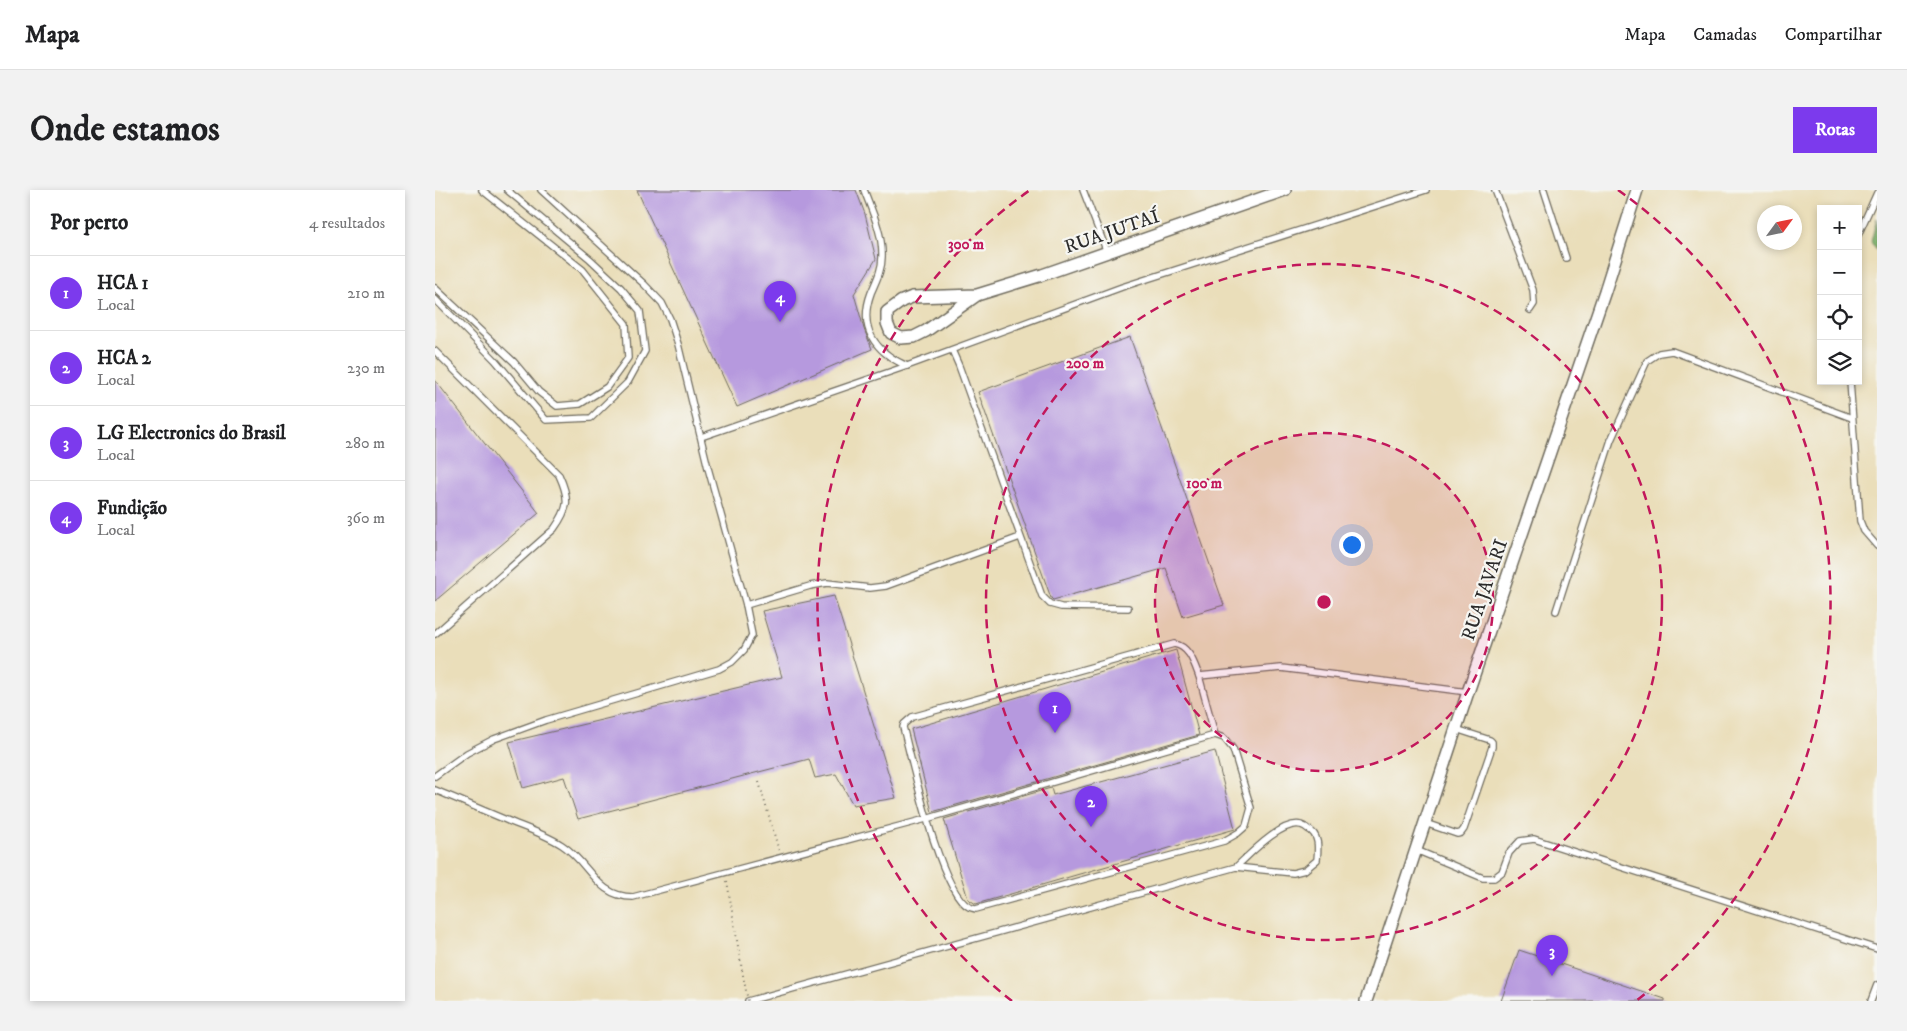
<!DOCTYPE html>
<html lang="pt">
<meta charset="utf-8">
<style>
:root{--surface:#fff;--page:#f2f2f2;--text:#202124;--muted:#757577;--line:#e0e0e0;--accent:#7c3aed}
body{margin:0;font-family:"IM FELL DW Pica",serif;background:var(--page);color:var(--text)}
.controls{position:absolute;right:15px;top:15px;display:grid;overflow:hidden;border-radius:0px;box-shadow:0 2px 8px #0003}
.controls button{width:45px;height:45px;display:grid;place-items:center;padding:0;border:0;border-bottom:1px solid var(--line);background:var(--surface);color:var(--text);font:25px sans-serif}
.compass{position:absolute;left:1322px;top:15px;width:45px;height:45px;border-radius:50%;background:var(--surface);box-shadow:0 2px 8px #0003;rotate:57deg}
.you{position:absolute;left:916px;top:354px;width:18px;height:18px;margin:-12px;border:4px solid #fff;border-radius:50%;background:#1a73e8;box-shadow:0 0 0 8px #1a73e833}
.badge{display:grid;place-items:center;width:32px;height:32px;border-radius:50%;background:var(--accent);color:#fff;font-size:16px;font-weight:700}
.pin{position:absolute;translate:-50% -41px;filter:drop-shadow(0 1px 2px #0008)}
.pin::after{content:'';position:absolute;top:26px;width:18px;height:15px;background:inherit;clip-path:polygon(0 0,100% 0,50% 100%)}
.list{margin:0;padding:0;list-style:none}
h2{display:flex;justify-content:space-between;align-items:center;height:65px;margin:0;padding:0 20px;font-size:21px}
h2 small{font-size:16px;font-weight:400;color:var(--muted)}
.list li{display:grid;grid-template-columns:32px 1fr auto;gap:15px;align-items:center;box-sizing:border-box;height:75px;padding:0 20px;border-top:1px solid var(--line)}
.list b{display:block;font-size:19px;white-space:nowrap}
.list p{margin:0;font-size:16px;white-space:nowrap;color:var(--muted)}
.list em{font-size:16px;font-style:normal;color:var(--muted)}
.icon{flex:none;width:28px;height:28px;fill:none;stroke:currentColor;stroke-width:2;stroke-linecap:round;stroke-linejoin:round}
.map{position:relative;flex:none;width:1442px;height:811px;overflow:hidden;border-radius:0px}
header{display:flex;align-items:center;gap:30px;box-sizing:border-box;height:70px;padding:0 25px;background:var(--surface);border-bottom:1px solid var(--line)}
header strong{font-size:24px}
nav{display:flex;gap:28px;margin-inline-start:auto;font-size:18px}
.intro{display:flex;align-items:center;justify-content:space-between;box-sizing:border-box;height:120px;padding:0 30px}
h1{margin:0;font-size:35px}
.button{padding:12px 22px;border-radius:0px;background:var(--accent);color:#fff;font-size:18px;font-weight:700}
main{display:flex;gap:30px;padding:0 30px}
aside{flex:1;background:var(--surface);border-radius:0px;box-shadow:0 2px 8px #0003}
.map>svg:first-child{display:block}
.forest{fill:#7caf69;stroke:#546d4a}
.building{fill:#b699de}
.lines{fill:none;stroke-linecap:round;stroke-linejoin:round}
.lane-casing{stroke:#6e6a5d;stroke-width:8}
.street-casing{stroke:#6e6a5d;stroke-width:14}
.path{stroke:#6e6a5d;stroke-width:2;stroke-dasharray:1 4;stroke-linecap:butt}
.lane{stroke:#fff;stroke-width:5.5}
.street{stroke:#fff;stroke-width:11}
.path-bridge{stroke:#6e6a5d;stroke-width:2;stroke-dasharray:1 4;stroke-linecap:butt}
.ring{fill:none;stroke:#c2185b;stroke-width:2.5;stroke-dasharray:9 6}
.labels{text-anchor:middle;dominant-baseline:central;stroke-width:4.5;stroke-linejoin:round;paint-order:stroke}
.street-label{font-size:19px;fill:#2b2b2b;stroke:#f6f6f2}
.centre{fill:#c2185b;stroke:#f6f6f2;stroke-width:2.5}
.ring-label{font-size:15px;text-anchor:middle;font-weight:bold;fill:#c2185b;stroke:#f6f6f2;stroke-width:4.5;stroke-linejoin:round;paint-order:stroke}
</style>
<header>
<strong>Mapa</strong>
<nav><a>Mapa</a><a>Camadas</a><a>Compartilhar</a></nav>
</header>
<div class="intro"><h1>Onde estamos</h1><a class="button">Rotas</a></div>
<main>
<aside>
<h2>Por perto<small>4 resultados</small></h2>
<ul class="list">
<li><span class="badge">1</span><div><b>HCA 1</b><p>Local</p></div><em>210 m</em></li>
<li><span class="badge">2</span><div><b>HCA 2</b><p>Local</p></div><em>230 m</em></li>
<li><span class="badge">3</span><div><b>LG Electronics do Brasil</b><p>Local</p></div><em>280 m</em></li>
<li><span class="badge">4</span><div><b>Fundição</b><p>Local</p></div><em>360 m</em></li>
</ul>
</aside>
<div class="map">
<svg width="1442" height="811" viewBox="0 0 1442 811">
<rect width="100%" height="100%" fill="#f6f6f2"/>
<filter id="ink" filterUnits="userSpaceOnUse"><feTurbulence type="fractalNoise" baseFrequency=".02" numOctaves="2"/><feDisplacementMap in="SourceGraphic" scale="10" xChannelSelector="R" yChannelSelector="G"/><feConvolveMatrix kernelMatrix="1 2 1 2 8 2 1 2 1" color-interpolation-filters="sRGB"/></filter>
<filter id="wash" filterUnits="userSpaceOnUse"><feTurbulence type="fractalNoise" baseFrequency=".0096" numOctaves="4" result="noise"/><feDisplacementMap in="SourceGraphic" scale="20" xChannelSelector="R" yChannelSelector="G"/><feGaussianBlur stdDeviation="1.12" result="paint"/><feColorMatrix in="noise" values="0 0 0 0 0 0 0 0 0 0 0 0 0 0 0 0 0 1.4 0 .05"/><feComposite in="paint" operator="in"/></filter>
<g filter="url(#wash)">
<rect width="100%" height="100%" fill="#eadeba"/>
<path class="forest" d="M1442,29v32l-6,-9z"/>
<g id="blocks">
<g class="building">
<path d="M202,0h219l9,24 11,45 -22,35 10,35 8,20 -135,58z"/>
<path d="M695,147l94,268 -41,12 -17,-49 -113,32 -2,-2 -73,-206z"/>
<path d="M0,190l104,133 -104,88z"/>
<path d="M399,406l62,202 -43,7 -17,-31 -21,4 -6,-19 -231,60 -14,-42 -41,11 -14,-46 273,-65 -20,-66z"/>
<path d="M741,460l23,85 -267,77 -21,-83z"/>
<path d="M780,561l20,78 -259,75 -8,-5 -24,-80 107,-31 2,7z"/>
<path d="M1084,760l146,49v2h-164z"/>
</g>
</g>
</g>
<g filter="url(#ink)">
<use href="#blocks" fill-opacity="0" stroke="#6e6a5d" stroke-width="1"/>
<g class="lines">
<defs>
<g id="lane">
<path d="M429,0c8,21 19,44 18,67 0,13 -6,24 -11,36 -13,35 4,59 36,73"/>
<path d="M648,0l24,62"/>
<path d="M1060,0l38,100 1,14 -4,6"/>
<path d="M1109,0l22,68"/>
<path d="M1423,45l19,-42"/>
<path d="M0,98l79,74 25,30 18,14 23,-2 27,-17 21,-29 -2,-34 -43,-54 -101,-80"/>
<path d="M0,109l60,61 51,60 45,-2 37,-36 17,-31 -5,-40 -19,-23 -31,-29 -83,-69"/>
<path d="M517,160l7,16 83,230 8,8 11,3 67,1"/>
<path d="M0,161l124,124c11,24 10,33 -5,54l-119,105"/>
<path d="M1415,191l10,140 4,10 13,15"/>
<path d="M266,247l206,-71 215,-79 304,-97"/>
<path d="M311,415l64,-19 17,-3 43,5 16,-2 134,-49"/>
<path d="M1121,421l55,-171 36,-79 12,-8 13,-2 180,67"/>
<path d="M780,545l9,3 9,11 18,59 -5,18 -8,7 -14,8 -248,68c-1,0 -7,-2 -7,-2 -29,-15 -57,-146 -66,-180l1,-3 8,-7 262,-73c15,2 20,19 25,32l82,-8 187,24"/>
<path d="M0,586l32,-23 27,-14 52,-19 173,-51 13,-7 12,-12 8,-15 -6,-30 -38,-137 -30,-124 -8,-25 -8,-16 -18,-19 -103,-94"/>
<path d="M0,600c27,11 54,23 81,34 16,6 32,12 46,21 28,18 34,52 71,52l293,-78 289,-84 -16,-59"/>
<path d="M990,633l32,11 4,-1 3,-4 28,-82v-5l-2,-2 -34,-11"/>
<path d="M981,660l67,28h11l8,-6 7,-19 11,-12 14,-2 343,110"/>
<path d="M313,811l488,-134 57,6 12,-3 12,-10c1,-11 3,-25 -9,-31 -2,-2 -4,-3 -7,-4 -19,-5 -52,30 -65,42"/>
<path d="M1436,811l6,-16"/>
</g>
<g id="street">
<path d="M542,105l-65,2 -10,4 -15,11v11l4,10 10,5 13,-1 12,-6 51,-36 65,-20 243,-85"/>
<path d="M931,811l102,-309 137,-401 32,-101"/>
</g>
</defs>
<use href="#lane" class="lane-casing"/>
<use href="#street" class="street-casing"/>
<g class="path">
<path d="M324,592l20,69"/>
<path d="M292,691l15,89"/>
</g>
<use href="#lane" class="lane"/>
<use href="#street" class="street"/>
<path class="path-bridge" d="M307,780l6,31"/>
</g>
</g>
<circle cx="889" cy="412" r="169" fill="#c2185b" fill-opacity=".12"/>
<g class="ring">
<circle cx="889" cy="412" r="169"/>
<circle cx="889" cy="412" r="338"/>
<path d="M577 811A506 506 0 0 1 595 0M1183 0A506 506 0 0 1 1201 811"/>
</g>
<g class="labels">
<g class="street-label">
<text transform="translate(677 42) rotate(-19)">RUA JUTAÍ</text>
<text transform="translate(1050 400) rotate(-71)">RUA JAVARI</text>
</g>
</g>
<circle cx="889" cy="412" r="8" class="centre"/>
<g class="ring-label">
<text x="531" y="59">300 m</text>
<text x="650" y="178">200 m</text>
<text x="769" y="298">100 m</text>
</g>
</svg>
<div class="controls">
<button>+</button>
<button>−</button>
<button><svg class="icon" aria-label="locate" viewBox="0 0 24 24"><circle cx="12" cy="12" r="6"/><path d="M12 2v4M12 18v4M2 12h4M18 12h4"/></svg></button>
<button><svg class="icon" aria-label="layers" viewBox="0 0 24 24"><path d="M12 4l9 5-9 5-9-5zM3 14l9 5 9-5"/></svg></button>
</div>
<svg class="compass" viewBox="-18 -18 36 36"><path d="M0-13l5 13h-10z" fill="#e53935"/><path d="M0 13l5-13h-10z" fill="#757577"/></svg>
<div class="you"></div>
<div class="pin badge" style="left:620px;top:543px">1</div>
<div class="pin badge" style="left:656px;top:637px">2</div>
<div class="pin badge" style="left:1117px;top:786px">3</div>
<div class="pin badge" style="left:345px;top:132px">4</div>
</div>
</main>
